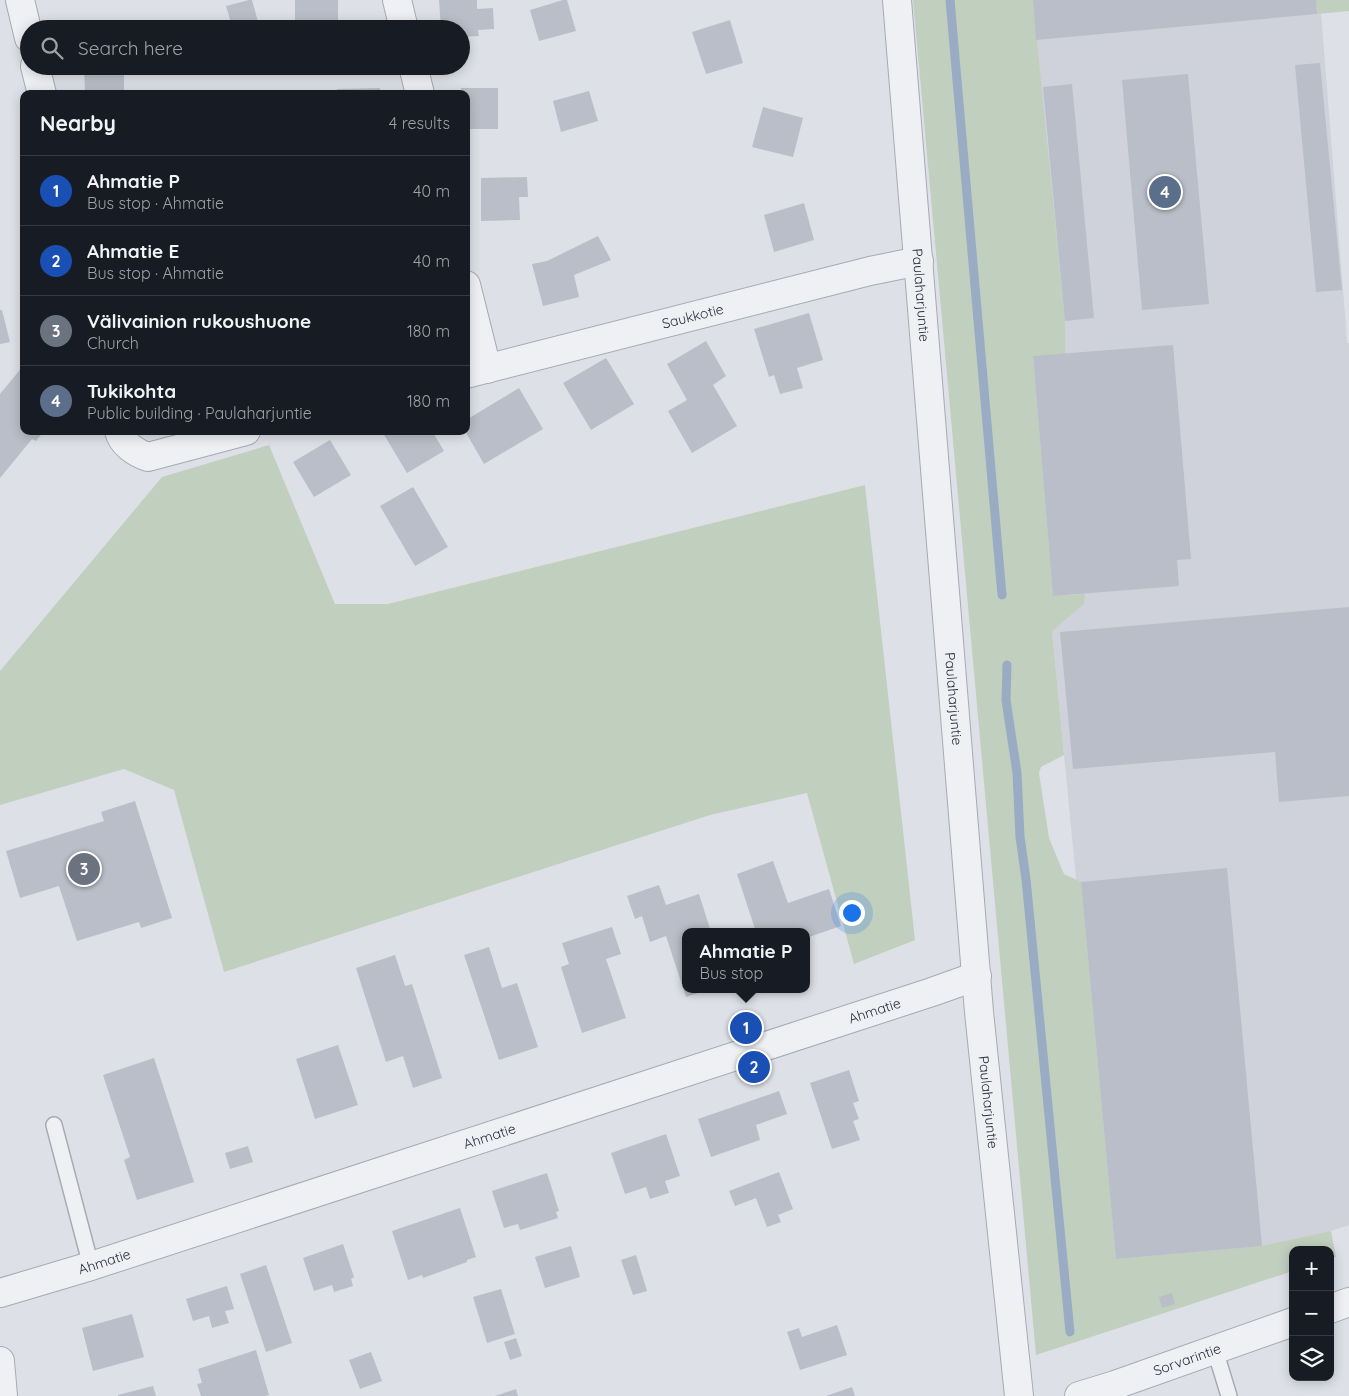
<!DOCTYPE html>
<meta charset="utf-8">
<style>
:root{--surface:#171b24;--page:#20242c;--text:#f1f3f6;--muted:#9ea1a6;--line:#363941;--accent:#b45309}
body{margin:0;font-family:Quicksand,sans-serif;background:var(--page);color:var(--text)}
.controls{position:absolute;right:15px;bottom:15px;display:grid;overflow:hidden;border-radius:10px;box-shadow:0 2px 12px #0003}
.controls button{width:45px;height:45px;display:grid;place-items:center;padding:0;border:0;border-bottom:1px solid var(--line);background:var(--surface);color:var(--text);font:25px sans-serif}
.you{position:absolute;left:851px;top:912px;width:18px;height:18px;margin:-12px;border:4px solid #fff;border-radius:50%;background:#1a73e8;box-shadow:0 0 0 8px #1a73e833}
.badge{display:grid;place-items:center;width:32px;height:32px;border-radius:50%;background:var(--accent);color:#fff;font-size:16px;font-weight:700}
.pin{position:absolute;translate:-50% -50%;border:2px solid #fff;box-shadow:0 1px 5px #0006}
.popup{position:absolute;left:682px;top:928px;width:128px;height:65px;box-sizing:border-box;display:grid;place-content:center;border-radius:10px;background:var(--surface);filter:drop-shadow(0 1px 4px #0005);font-size:16px;white-space:nowrap;color:var(--muted)}
.popup b{font-size:19px;color:var(--text)}
.popup::after{content:'';position:absolute;left:50%;top:100%;margin-left:-10px;border:10px solid transparent;border-top-color:var(--surface)}
.list{margin:0;padding:0;list-style:none}
h2{display:flex;justify-content:space-between;align-items:center;height:65px;margin:0;padding:0 20px;font-size:21px}
h2 small{font-size:16px;font-weight:400;color:var(--muted)}
.list li{display:grid;grid-template-columns:32px 1fr auto;gap:15px;align-items:center;box-sizing:border-box;height:70px;padding:0 20px;border-top:1px solid var(--line)}
.list b{display:block;font-size:19px;white-space:nowrap}
.list p{margin:0;font-size:16px;white-space:nowrap;color:var(--muted)}
.list em{font-size:16px;font-style:normal;color:var(--muted)}
.icon{flex:none;width:28px;height:28px;fill:none;stroke:currentColor;stroke-width:2;stroke-linecap:round;stroke-linejoin:round}
.map{position:relative;flex:none;width:1349px;height:1396px;overflow:hidden}
.search{position:absolute;background:var(--surface);box-shadow:0 2px 12px #0003;left:20px;top:20px;width:450px;height:55px;display:flex;align-items:center;gap:12px;box-sizing:border-box;padding:0 18px;border-radius:28px;color:var(--muted);font-size:19px}
.panel{position:absolute;background:var(--surface);box-shadow:0 2px 12px #0003;left:20px;top:90px;width:450px;height:345px;border-radius:10px}
.map>svg:first-child{display:block}
.built{fill:#cfd2da}
.green{fill:#c1cfbe}
.lines{fill:none;stroke-linecap:round;stroke-linejoin:round}
.stream{stroke:#9aabc4;stroke-width:9}
.building{fill:#babec8}
.service-casing{stroke:#a6aab3;stroke-width:18}
.minor-casing{stroke:#a6aab3;stroke-width:30}
.tertiary-casing{stroke:#a6aab3;stroke-width:30}
.service{stroke:#eff0f4;stroke-width:15}
.minor{stroke:#eff0f4;stroke-width:28}
.tertiary{stroke:#eff0f4;stroke-width:28}
.labels{text-anchor:middle;dominant-baseline:central;stroke-width:4;stroke-linejoin:round;paint-order:stroke}
.street-label{font-size:14px;fill:#272d3b;stroke:#eceef4}
</style>
<div class="map">
<svg width="1349" height="1396" viewBox="0 0 1349 1396">
<rect width="100%" height="100%" fill="#dde0e6"/>
<path class="built" d="M1031,0h289l26,327 1,16h2v882l-232,76 -65,-670 -20,-281z"/>
<g class="green">
<path d="M913,0h121l-1,1 32,320v33l-32,3 20,239 32,-2 -1,10 -32,27 12,124 -23,12 -2,6 10,65 15,36 17,8 35,377 146,-13 69,-15 5,26 -6,2v-9h-37v21l-257,84z"/>
<path d="M1316,0h33v11l-32,3z"/>
<path d="M269,445l66,159h53l477,-119 50,455 -61,24 -47,-171 -97,22 -486,157 -50,-182 -50,-21 -124,36v-134l162,-194z"/>
</g>
<g class="lines">
<g class="stream">
<path d="M950,0l52,595"/>
<path d="M1007,665l-1,35 11,73 3,64 6,42 44,453"/>
</g>
</g>
<g class="building">
<path d="M249,0h3l8,29h-27l-7,-23z"/>
<rect x="295" y="0" width="43" height="29"/>
<path d="M439,0h38v9l16,-1 1,21 -16,1 1,6 -18,1v-8h-20z"/>
<path d="M563,0h4l9,31 -37,10 -9,-31z"/>
<path d="M1033,0h283l1,14 -281,26z"/>
<path d="M730,20l13,43 -37,11 -14,-42z"/>
<path d="M1320,63l22,227 -26,2 -21,-227z"/>
<path d="M84,66h46v6h-6v22h-39z"/>
<path d="M1188,74l21,230 -67,6 -20,-230z"/>
<path d="M1072,84l22,234 -29,3 -22,-234z"/>
<path d="M380,88v6h-43v-5z"/>
<path d="M461,88h37v41h-32v-35h-5z"/>
<path d="M589,91l9,30 -37,11 -8,-31z"/>
<path d="M763,107l40,11 -10,39 -41,-10z"/>
<path d="M527,177l1,20h-9l1,23 -39,1v-43z"/>
<path d="M804,203l10,37 -40,12 -10,-37z"/>
<path d="M598,236l13,24 -37,15 5,22 -36,9 -11,-42 15,-3z"/>
<path d="M0,310h2l8,32 -10,2z"/>
<path d="M809,313l14,47 -26,8 6,20 -23,6 -6,-19 -5,2 -15,-48z"/>
<path d="M706,341l20,35 -13,9 24,41 -45,27 -24,-42 19,-11 -20,-36z"/>
<path d="M1173,345l18,214 -14,1 2,26 -126,10 -20,-240z"/>
<path d="M606,358l28,46 -43,26 -28,-47z"/>
<path d="M24,365v66h20l-8,10 -4,-2 -32,39v-84z"/>
<path d="M519,388l24,41 -59,35 -19,-33h1v-11z"/>
<path d="M386,431h46l12,20 -37,22 -24,-40z"/>
<path d="M330,440l21,35 -37,22 -21,-35z"/>
<path d="M413,487l35,60 -33,19 -35,-60z"/>
<path d="M1349,607v189l-70,6 -4,-50 -202,17 -13,-137z"/>
<path d="M135,801l37,117 -31,10 -2,-6 -62,19 -18,-55 -39,12 -14,-47 98,-30 -3,-9z"/>
<path d="M773,861l15,42 41,-14 12,37 -35,12v-6h-50l-19,-58z"/>
<path d="M1227,868l35,378 -146,13 -35,-377z"/>
<path d="M659,885l7,20 33,-11 12,38h-25v57l22,1 -22,7 -20,-61 -16,6 -8,-26 -7,3 -8,-23z"/>
<path d="M612,927l9,27 -15,5 20,59 -44,15 -21,-66 8,-3 -7,-21z"/>
<path d="M489,947l13,41 15,-5 21,64 -39,13 -35,-105z"/>
<path d="M395,955l10,31 7,-2 30,94 -29,10 -10,-32 -17,6 -30,-94z"/>
<path d="M338,1045l20,60 -43,14 -19,-60z"/>
<path d="M154,1058l40,124 -57,18 -13,-40 6,-3 -27,-82z"/>
<path d="M849,1070l10,31 -6,2 6,16 -6,2 7,19 -28,9 -22,-66z"/>
<path d="M779,1091l8,23 -31,11 4,15 -49,17 -13,-38z"/>
<path d="M666,1134l14,42 -15,5 4,12 -19,6 -4,-12 -21,7 -14,-41z"/>
<path d="M248,1146l5,16 -23,7 -5,-16z"/>
<path d="M779,1172l14,37 -15,6 3,7 -14,5 -11,-29 -21,8 -6,-15z"/>
<path d="M547,1173l12,38 -3,1 2,6 -38,12 -2,-6 -14,4 -12,-37z"/>
<path d="M460,1208l16,49 -9,3v2l-44,16 -1,-3 -14,5 -16,-49z"/>
<path d="M343,1244l11,33 -3,2 2,7 -19,6 -2,-7 -18,6 -11,-33z"/>
<path d="M571,1246l9,31 -35,11 -10,-31z"/>
<path d="M636,1255l11,36 -14,4 -12,-35z"/>
<path d="M266,1265l26,78 -26,9 -26,-78z"/>
<path d="M227,1286l7,23 -9,2 4,12 -17,5 -3,-12 -16,5 -7,-22z"/>
<path d="M501,1289l14,45 -28,9 -14,-46z"/>
<path d="M1172,1293l3,11 -13,4 -3,-11z"/>
<path d="M132,1314l12,43 -51,14 -11,-43z"/>
<path d="M837,1325l10,30 -47,15 -13,-38 12,-4 3,9z"/>
<path d="M516,1338l6,18 -12,4 -6,-18z"/>
<path d="M256,1350l13,45 -4,1h-64l-4,-12 5,-1 -4,-14z"/>
<path d="M371,1352l11,29 -22,8 -11,-29z"/>
<path d="M153,1386l3,10h-38v-1z"/>
<path d="M852,1387l3,9h-29z"/>
<path d="M516,1389l2,7h-23z"/>
</g>
<g class="lines">
<defs>
<g id="service">
<path d="M54,1125l37,141"/>
<path d="M1215,1350l14,46"/>
</g>
<g id="minor">
<path d="M20,0l9,38"/>
<path d="M397,0l7,29"/>
<path d="M35,66l7,28"/>
<path d="M413,66l7,28"/>
<path d="M466,285l21,84"/>
<path id="s1" d="M466,374l404,-103 49,-10"/>
<path d="M119,431c3,13 17,22 29,26l98,-26"/>
<path id="s2" d="M0,1293l91,-27 841,-274 45,-16"/>
<path d="M1330,1309l19,-7"/>
<path d="M0,1361l3,35"/>
<path id="s3" d="M1079,1396l36,-11 178,-63"/>
</g>
<g id="tertiary">
<path id="s4" d="M897,0l82,1012 40,384"/>
</g>
</defs>
<use href="#service" class="service-casing"/>
<use href="#minor" class="minor-casing"/>
<use href="#tertiary" class="tertiary-casing"/>
<use href="#service" class="service"/>
<use href="#minor" class="minor"/>
<use href="#tertiary" class="tertiary"/>
</g>
<g class="labels">
<g class="street-label">
<text stroke="none"><textPath href="#s4" startOffset="296">Paulaharjuntie</textPath></text>
<text stroke="none"><textPath href="#s1" startOffset="234">Saukkotie</textPath></text>
<text stroke="none"><textPath href="#s4" startOffset="701">Paulaharjuntie</textPath></text>
<text stroke="none"><textPath href="#s2" startOffset="919">Ahmatie</textPath></text>
<text stroke="none"><textPath href="#s4" startOffset="1106">Paulaharjuntie</textPath></text>
<text stroke="none"><textPath href="#s2" startOffset="514">Ahmatie</textPath></text>
<text stroke="none"><textPath href="#s2" startOffset="109">Ahmatie</textPath></text>
<text stroke="none"><textPath href="#s3" startOffset="114">Sorvarintie</textPath></text>
</g>
</g>
</svg>
<div class="controls">
<button>+</button>
<button>−</button>
<button><svg class="icon" aria-label="layers" viewBox="0 0 24 24"><path d="M12 4l9 5-9 5-9-5zM3 14l9 5 9-5"/></svg></button>
</div>
<div class="you"></div>
<div class="pin badge" style="left:746px;top:1028px;background:#1a4fb4">1</div>
<div class="popup"><b>Ahmatie P</b>Bus stop</div>
<div class="pin badge" style="left:754px;top:1067px;background:#1a4fb4">2</div>
<div class="pin badge" style="left:84px;top:869px;background:#6b7280">3</div>
<div class="pin badge" style="left:1165px;top:192px;background:#5c6f8a">4</div>
<div class="search"><svg class="icon" aria-label="search" viewBox="0 0 24 24"><circle cx="10" cy="10" r="6"/><path d="M15 15l6 6"/></svg>Search here</div>
<section class="panel">
<h2>Nearby<small>4 results</small></h2>
<ul class="list">
<li><span class="badge" style="background:#1a4fb4">1</span><div><b>Ahmatie P</b><p>Bus stop · Ahmatie</p></div><em>40 m</em></li>
<li><span class="badge" style="background:#1a4fb4">2</span><div><b>Ahmatie E</b><p>Bus stop · Ahmatie</p></div><em>40 m</em></li>
<li><span class="badge" style="background:#6b7280">3</span><div><b>Välivainion rukoushuone</b><p>Church</p></div><em>180 m</em></li>
<li><span class="badge" style="background:#5c6f8a">4</span><div><b>Tukikohta</b><p>Public building · Paulaharjuntie</p></div><em>180 m</em></li>
</ul>
</section>
</div>
